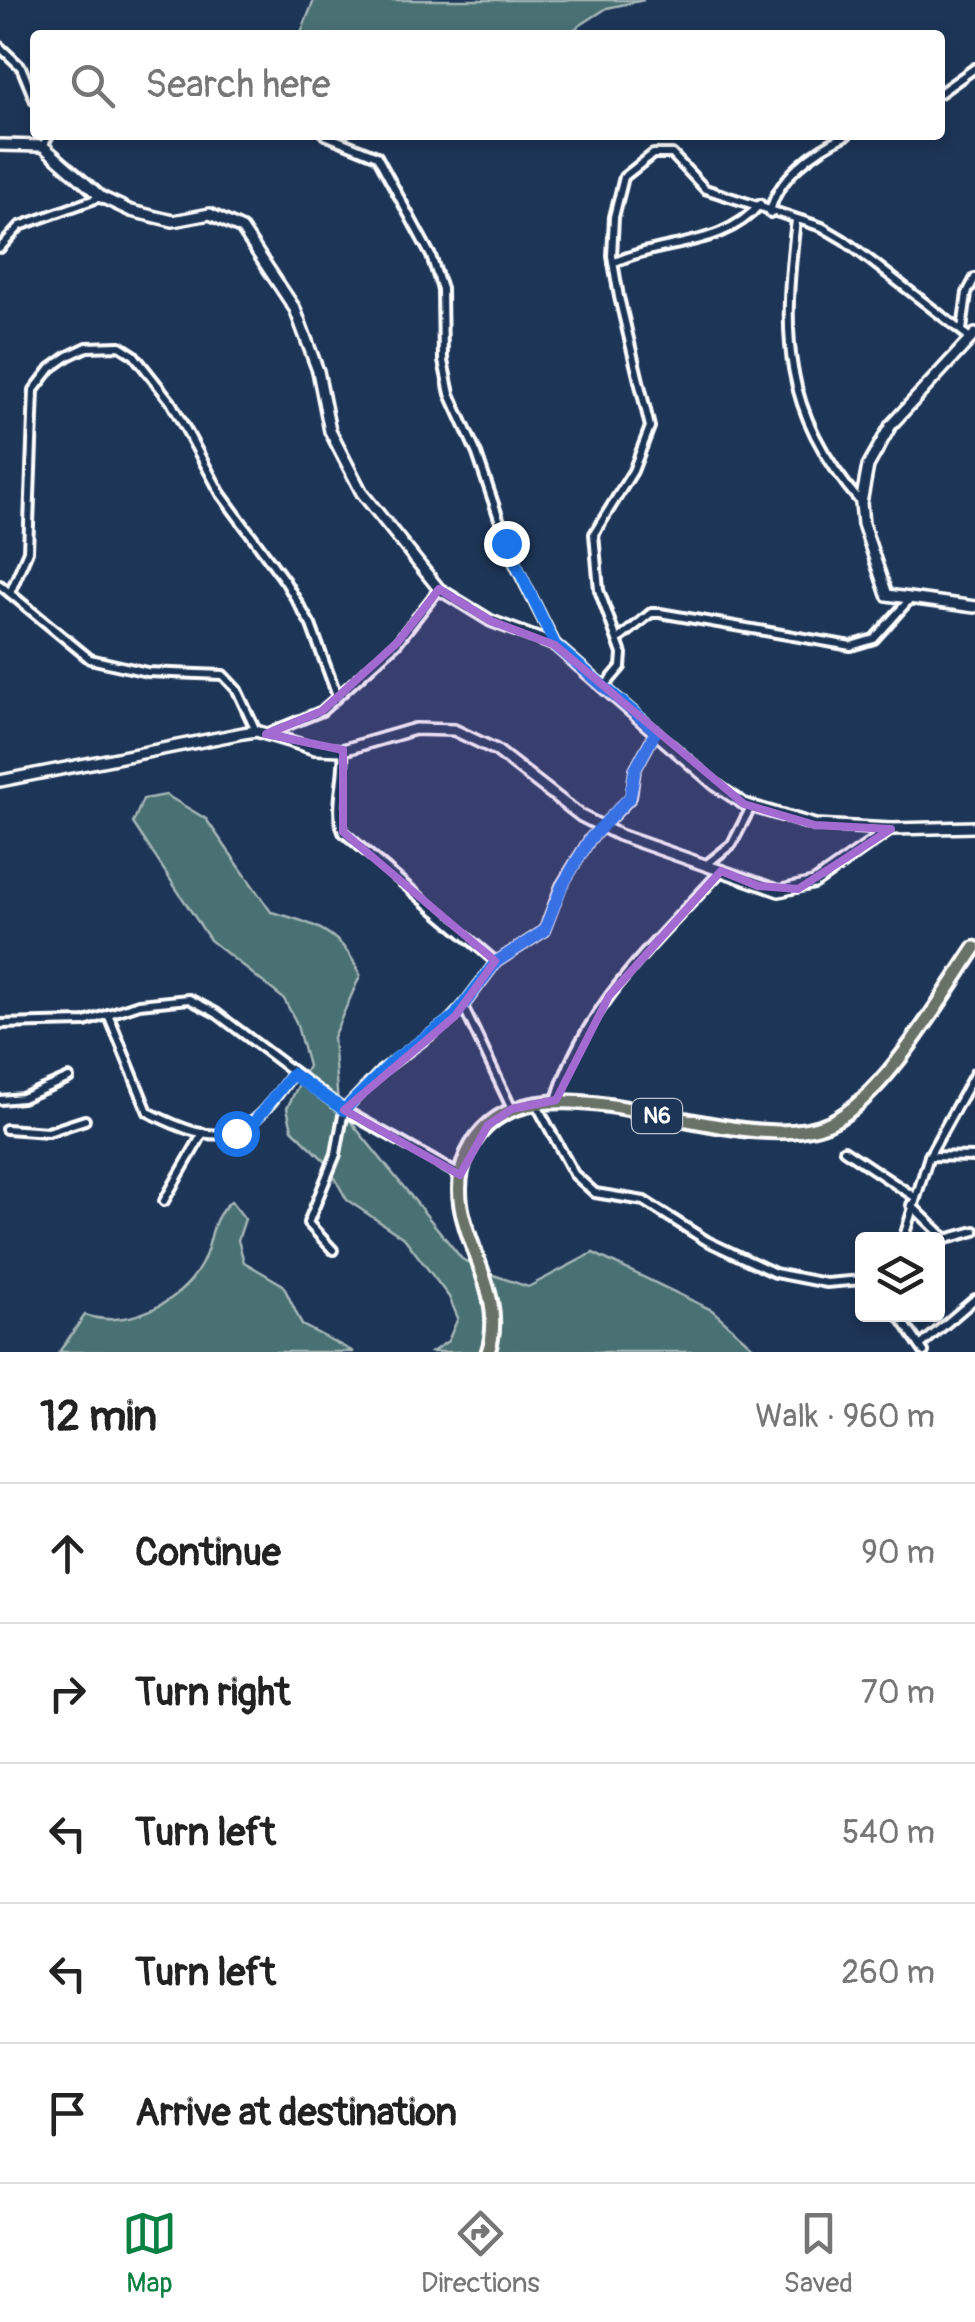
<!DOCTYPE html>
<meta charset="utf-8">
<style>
:root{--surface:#fff;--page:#f6f6f6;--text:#222;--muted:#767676;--line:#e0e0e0;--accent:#0b8043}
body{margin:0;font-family:Pangolin,sans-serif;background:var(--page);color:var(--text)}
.controls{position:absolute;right:30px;bottom:30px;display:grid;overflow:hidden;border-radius:10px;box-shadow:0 5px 15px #0003}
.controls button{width:90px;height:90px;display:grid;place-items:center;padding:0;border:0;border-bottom:2px solid var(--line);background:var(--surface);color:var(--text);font:50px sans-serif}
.stop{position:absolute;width:30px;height:30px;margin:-22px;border:8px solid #1a73e8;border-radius:50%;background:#fff}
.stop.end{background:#1a73e8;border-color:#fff;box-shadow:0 2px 10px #0008}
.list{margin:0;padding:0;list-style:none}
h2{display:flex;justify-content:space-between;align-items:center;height:130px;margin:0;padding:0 40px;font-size:42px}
h2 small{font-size:32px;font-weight:400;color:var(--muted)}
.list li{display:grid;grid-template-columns:65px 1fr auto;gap:30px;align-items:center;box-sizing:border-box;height:140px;padding:0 40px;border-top:2px solid var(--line)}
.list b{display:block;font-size:38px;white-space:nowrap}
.list em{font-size:32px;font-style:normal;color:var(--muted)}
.icon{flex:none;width:55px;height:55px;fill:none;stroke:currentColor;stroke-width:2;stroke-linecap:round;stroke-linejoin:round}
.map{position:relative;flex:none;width:975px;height:1352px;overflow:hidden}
.search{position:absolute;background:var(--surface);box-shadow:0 5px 15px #0003;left:30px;right:30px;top:30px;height:110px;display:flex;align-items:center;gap:25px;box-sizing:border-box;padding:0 35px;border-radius:10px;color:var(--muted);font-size:38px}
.sheet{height:830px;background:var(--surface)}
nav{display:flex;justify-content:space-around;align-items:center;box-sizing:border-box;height:140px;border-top:2px solid var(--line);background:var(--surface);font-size:28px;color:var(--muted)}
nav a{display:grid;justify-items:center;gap:5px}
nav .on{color:var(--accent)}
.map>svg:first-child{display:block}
.green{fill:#496f72;stroke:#a4b7b8;stroke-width:2.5}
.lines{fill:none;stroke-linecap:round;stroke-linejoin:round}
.minor-casing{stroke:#fff;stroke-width:14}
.tertiary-casing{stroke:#fff;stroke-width:16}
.trunk-casing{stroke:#fff;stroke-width:19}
.minor{stroke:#1d3557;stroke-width:6}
.tertiary{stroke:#1d3557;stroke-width:9}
.trunk{stroke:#697266;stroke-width:11}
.route{stroke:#1a73e8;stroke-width:12}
.marked{fill:#a36bd2;fill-opacity:0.2;stroke:#a36bd2;stroke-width:8;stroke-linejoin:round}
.labels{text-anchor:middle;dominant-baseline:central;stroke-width:9;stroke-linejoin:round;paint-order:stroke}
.shield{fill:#1d3557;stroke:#bbc2cd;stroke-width:2.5}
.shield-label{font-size:22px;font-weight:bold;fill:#fff}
</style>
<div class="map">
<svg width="975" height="1352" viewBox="0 0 975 1352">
<rect width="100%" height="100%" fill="#1d3557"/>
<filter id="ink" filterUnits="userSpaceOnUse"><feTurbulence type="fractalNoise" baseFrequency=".01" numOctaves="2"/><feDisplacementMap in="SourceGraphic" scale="20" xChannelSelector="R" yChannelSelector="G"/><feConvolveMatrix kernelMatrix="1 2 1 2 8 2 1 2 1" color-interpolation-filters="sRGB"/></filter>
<g filter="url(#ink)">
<g class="green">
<path d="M314,0h330l-37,8 -42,27h-265z"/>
<path d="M166,795l40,24 65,93c41,10 74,21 89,64l-27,61 5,69 124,153 23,13 43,15 65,-34 119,57 47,42h-327l16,-11 10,-23 -9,-21 -44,-58 -58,-39 -22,-39 -33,-32 -5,-21 21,-42 -12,-44 -12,-23 -74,-59 -77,-117 10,-24z"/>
<path d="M231,1201l14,18 -7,21 6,22 39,23 19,40 52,27h-295l26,-37c42,14 95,-11 116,-50 14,-26 6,-42 30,-64z"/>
</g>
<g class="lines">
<defs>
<g id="minor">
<path d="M0,47l21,20 14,34"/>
<path d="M940,93l35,-25"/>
<path d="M325,135l52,21 54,100 11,33 1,72 7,33 27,60 36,106 42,84"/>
<path d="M43,146l6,-11"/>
<path d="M770,213c6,-35 46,-64 77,-78"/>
<path d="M796,220c-14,115 -15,190 65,283"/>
<path d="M0,248l20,-22 81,-29"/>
<path d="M613,263c48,-23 111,-15 147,-59"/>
<path d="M962,330l5,-37 8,-15"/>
<path d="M0,585l90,74 57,13 76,3 14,15 19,41"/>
<path d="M10,593l18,-42 6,-161 17,-22 17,-12 19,-9 33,-1 14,9 37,47 50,92 64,87 26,44 26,71"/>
<path d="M619,639l32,-26h9l191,33 23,-7 36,-40"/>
<path d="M604,687l17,-20 1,-13 -23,-64 -5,-56 39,-63 17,-44 -31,-130 -7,-41 2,-39 10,-40 29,-23h19l33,35 117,38 22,13 125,97"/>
<path d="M266,734l56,-23 75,-68 42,-54"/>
<path d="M343,750c3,25 -10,59 0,82l153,130"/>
<path d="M707,864l25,-20 19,-37"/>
<path d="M108,1014l40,98c74,38 98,30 144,-38"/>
<path d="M0,1024l85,-2 54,-18 50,-5 27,14 128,97 116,65"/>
<path d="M0,1100l22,-2 47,-20"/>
<path d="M556,1100c27,-94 102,-160 165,-229"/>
<path d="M535,1102l39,72 21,19 49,8 63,40 68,32 51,10 36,-3"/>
<path d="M512,1109l-49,-103 33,-44 48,-31 17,-45 29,-47 41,-42 4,-27 21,-39"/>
<path d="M6,1129l42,3 37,-12"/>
<path d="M844,1150l69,46"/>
<path d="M929,1156l46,1"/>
<path d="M164,1201l39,-68"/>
<path d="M911,1205l35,34 29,-8"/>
<path d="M903,1240l26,-84 46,-83"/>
<path d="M333,1250l-25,-27 28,-69 8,-44 37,-39 67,-49 15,-16"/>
<path d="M898,1314l26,38"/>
<path d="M920,1346l55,-47"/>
</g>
<g id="tertiary">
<path d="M0,145l43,1 58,51 30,14 42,10 37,-7 32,15 53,80 23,62 12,60 32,62 77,96 52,32 64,24 159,139 30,20 71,21 76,4"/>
<path d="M975,334l-84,91 -23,41 -7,37 2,21 24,71 88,12"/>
<path d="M0,781l243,-48 13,-2 59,18 28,1 72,-21 39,1 42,20 85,66 38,19 160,56 35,-8 77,-54 84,-2"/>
</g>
<path id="trunk" d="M488,1352c24,-71 -52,-129 -21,-198 56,-122 266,14 364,-32 52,-24 111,-125 144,-174"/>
</defs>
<use href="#minor" class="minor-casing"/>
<use href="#tertiary" class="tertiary-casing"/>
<use href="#trunk" class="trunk-casing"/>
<use href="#minor" class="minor"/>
<use href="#tertiary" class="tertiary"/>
<use href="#trunk" class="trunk"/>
</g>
</g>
<g class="lines" filter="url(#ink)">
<path class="route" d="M236,1133l16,-8 40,-51 52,36 51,-51 60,-43 41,-54 48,-31 18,-45 28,-47 40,-42 5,-27 21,-39 -101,-86 -49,-102"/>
</g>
<path class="marked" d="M439,589l52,32 64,24 189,159 71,21 76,4 -93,60 -40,-3 -37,-15 -112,125 -53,104 -44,9 -24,16 -28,50 -116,-65 111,-94 40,-55 -152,-129v-82l-77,-16 56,-23 75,-68z"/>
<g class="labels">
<rect class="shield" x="632" y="1099" width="50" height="34" rx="8"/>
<g class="shield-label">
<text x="657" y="1116">N6</text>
</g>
</g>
</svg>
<div class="controls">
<button><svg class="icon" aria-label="layers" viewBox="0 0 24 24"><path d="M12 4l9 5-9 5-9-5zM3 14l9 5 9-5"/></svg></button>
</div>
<div class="stop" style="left:236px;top:1133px"></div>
<div class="stop end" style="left:506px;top:543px"></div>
<div class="search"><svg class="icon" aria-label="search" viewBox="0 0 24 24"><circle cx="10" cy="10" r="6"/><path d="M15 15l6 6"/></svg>Search here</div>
</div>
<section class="sheet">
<h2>12 min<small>Walk · 960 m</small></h2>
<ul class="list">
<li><svg class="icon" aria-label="ahead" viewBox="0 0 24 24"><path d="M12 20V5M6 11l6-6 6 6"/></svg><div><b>Continue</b></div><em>90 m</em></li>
<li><svg class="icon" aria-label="right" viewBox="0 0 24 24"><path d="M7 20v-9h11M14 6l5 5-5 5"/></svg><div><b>Turn right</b></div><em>70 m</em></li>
<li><svg class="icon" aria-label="left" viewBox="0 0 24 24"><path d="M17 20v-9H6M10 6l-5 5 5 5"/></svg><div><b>Turn left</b></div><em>540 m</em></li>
<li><svg class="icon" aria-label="left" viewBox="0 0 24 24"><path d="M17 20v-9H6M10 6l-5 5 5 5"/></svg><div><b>Turn left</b></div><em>260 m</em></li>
<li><svg class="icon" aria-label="arrive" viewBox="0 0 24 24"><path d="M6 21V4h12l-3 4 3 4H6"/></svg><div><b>Arrive at destination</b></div></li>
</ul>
</section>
<nav>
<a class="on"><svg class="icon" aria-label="map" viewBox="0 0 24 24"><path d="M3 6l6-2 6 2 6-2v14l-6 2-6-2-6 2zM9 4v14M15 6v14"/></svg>Map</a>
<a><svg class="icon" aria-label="directions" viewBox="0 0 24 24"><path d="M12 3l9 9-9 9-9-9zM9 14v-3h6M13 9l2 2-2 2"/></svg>Directions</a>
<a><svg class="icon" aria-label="saved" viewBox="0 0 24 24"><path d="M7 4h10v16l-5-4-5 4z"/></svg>Saved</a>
</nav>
